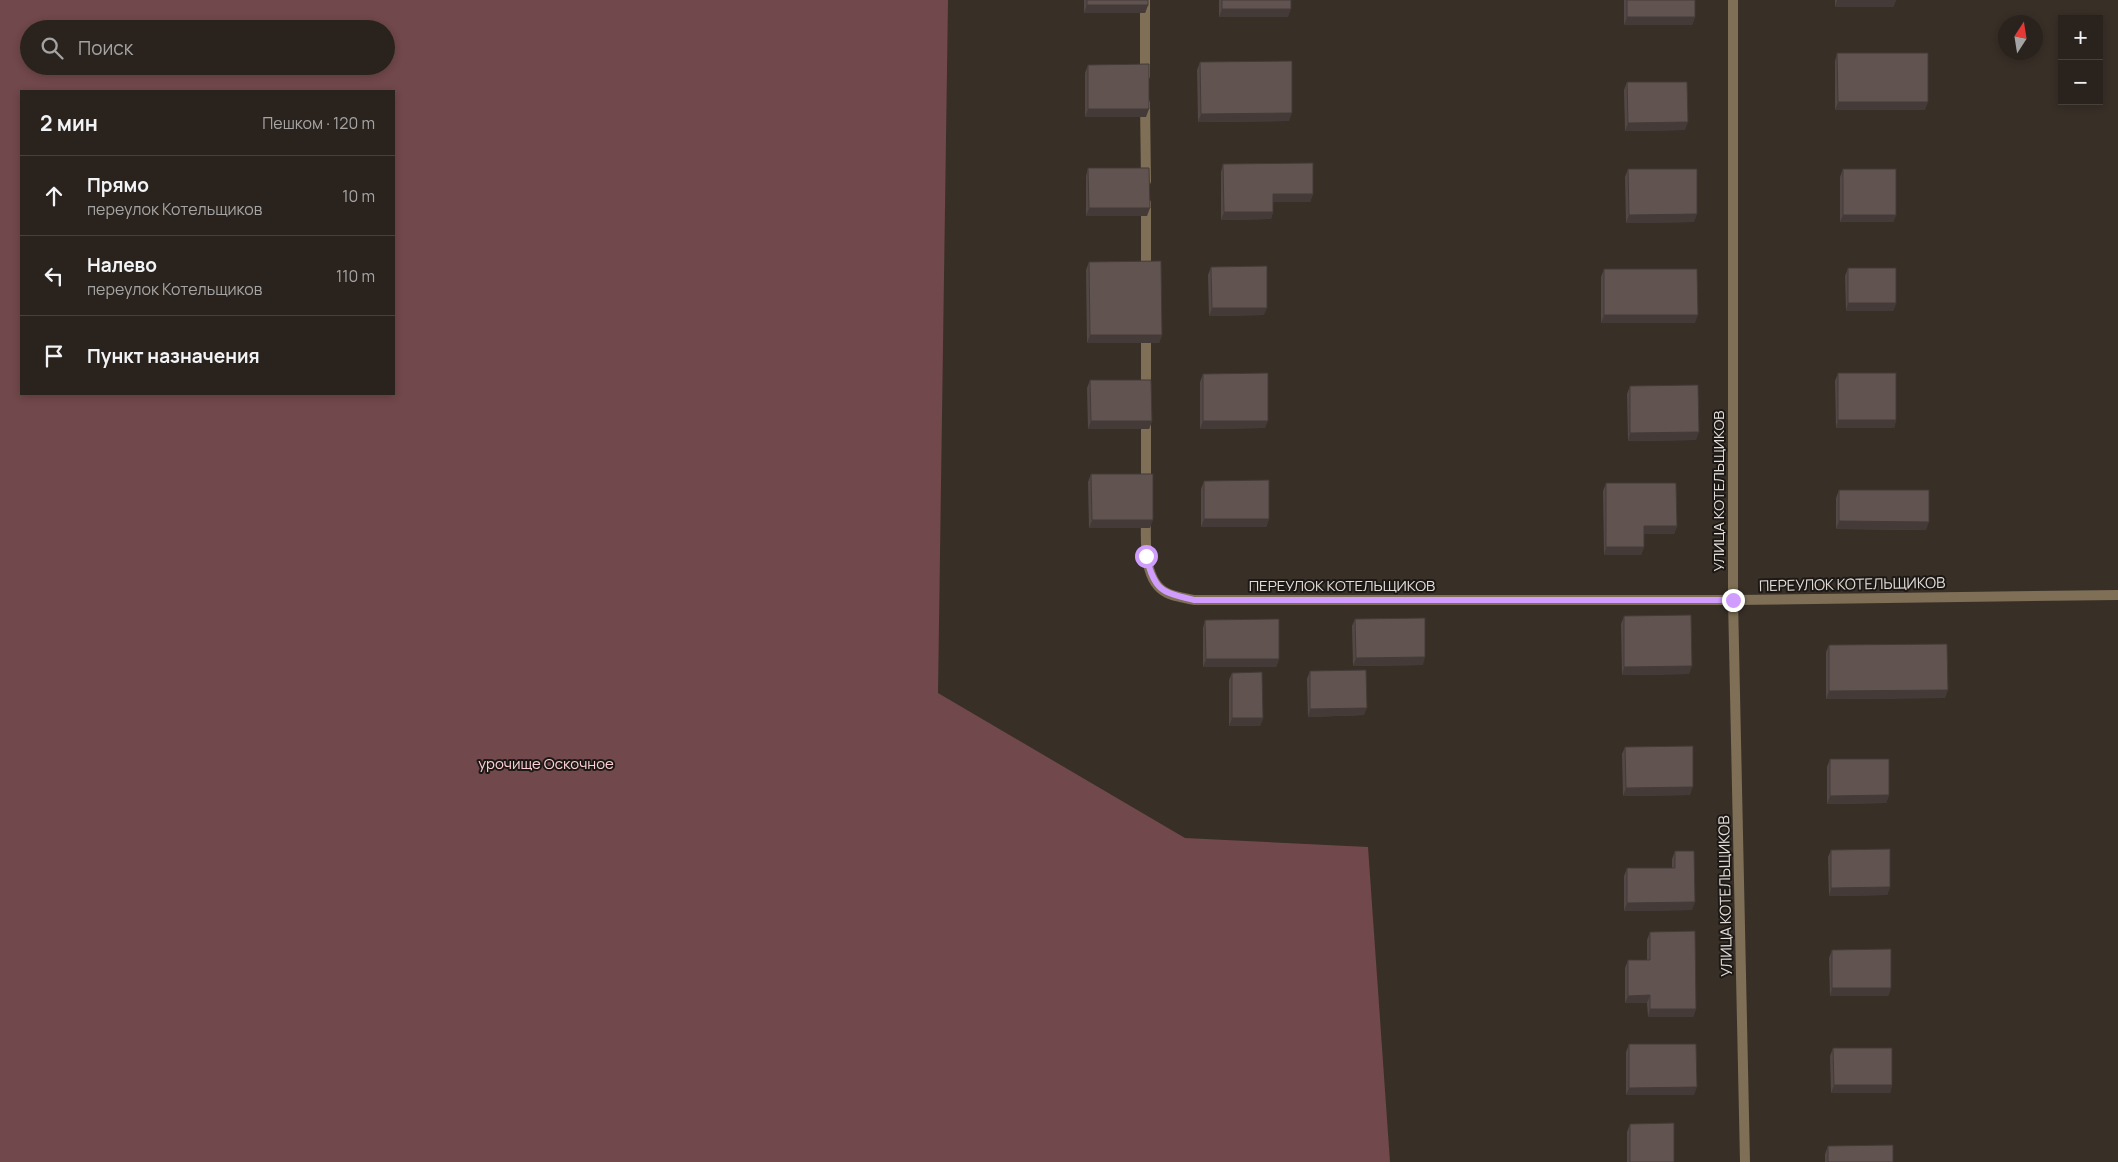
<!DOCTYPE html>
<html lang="ru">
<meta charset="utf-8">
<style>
:root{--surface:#2a231d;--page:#362f2a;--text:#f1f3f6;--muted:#a5a4a4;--line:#46403b}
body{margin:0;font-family:Manrope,sans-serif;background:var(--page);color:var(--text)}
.controls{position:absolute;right:15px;top:15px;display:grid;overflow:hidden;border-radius:0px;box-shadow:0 2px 8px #0003}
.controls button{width:45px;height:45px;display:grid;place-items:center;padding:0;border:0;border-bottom:1px solid var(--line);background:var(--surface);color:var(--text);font:25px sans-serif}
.compass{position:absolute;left:1998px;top:15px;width:45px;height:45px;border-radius:50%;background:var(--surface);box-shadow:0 2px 8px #0003;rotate:12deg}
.stop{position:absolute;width:15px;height:15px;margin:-11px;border:4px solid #d09dfe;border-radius:50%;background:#fff}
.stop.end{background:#d09dfe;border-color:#fff;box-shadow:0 1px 5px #0008}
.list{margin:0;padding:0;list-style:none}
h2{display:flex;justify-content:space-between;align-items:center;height:65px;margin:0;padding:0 20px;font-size:21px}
h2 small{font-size:16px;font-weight:400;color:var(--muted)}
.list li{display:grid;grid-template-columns:32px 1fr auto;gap:15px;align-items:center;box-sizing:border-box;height:80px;padding:0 20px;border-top:1px solid var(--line)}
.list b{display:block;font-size:19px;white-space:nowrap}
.list p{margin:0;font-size:16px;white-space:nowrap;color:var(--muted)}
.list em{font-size:16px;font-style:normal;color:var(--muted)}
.icon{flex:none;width:28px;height:28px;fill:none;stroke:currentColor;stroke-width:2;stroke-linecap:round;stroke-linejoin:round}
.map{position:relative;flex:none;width:2118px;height:1162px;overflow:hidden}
.search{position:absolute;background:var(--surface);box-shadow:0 2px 8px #0003;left:20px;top:20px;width:375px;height:55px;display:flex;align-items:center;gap:12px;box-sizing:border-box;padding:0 18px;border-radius:28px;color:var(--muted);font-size:19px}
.panel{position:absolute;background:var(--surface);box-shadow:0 2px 8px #0003;left:20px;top:90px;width:375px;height:305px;border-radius:0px}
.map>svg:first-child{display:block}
.green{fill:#71484b;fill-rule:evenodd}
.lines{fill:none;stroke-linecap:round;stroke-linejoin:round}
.minor{stroke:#7e6f56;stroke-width:10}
.wall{fill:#534845}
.shaded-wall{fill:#443b38}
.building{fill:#615450;stroke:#443b38}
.route{stroke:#d09dfe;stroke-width:6}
.labels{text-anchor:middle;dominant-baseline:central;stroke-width:4;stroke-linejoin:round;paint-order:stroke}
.street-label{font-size:15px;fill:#e3ddd8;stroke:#1c1815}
.park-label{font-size:15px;fill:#fdd1d4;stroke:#1c1815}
</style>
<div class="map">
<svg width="2118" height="1162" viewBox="0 0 2118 1162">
<rect width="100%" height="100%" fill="#382f27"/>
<path class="green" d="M0,0h948l-10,693 247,145 183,9 22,315h-1390zM29,29h357v37h-357zM21,91h373v303h-373z"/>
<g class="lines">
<g class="minor">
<path d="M1145,0v76"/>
<path d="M1733,0v600l12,562"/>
<path d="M1145,103l1,78"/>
<path d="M1146,203v71"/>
<path d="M1146,331v60"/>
<path d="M1146,416v70"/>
<path d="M1146,516c0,23 -4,65 21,77 8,4 19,5 27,7h539l385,-5"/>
</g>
</g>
<g class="wall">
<path d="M1084,0h64v5l-3,8h-61z"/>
<path d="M1219,0h72l-3,17h-69z"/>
<path d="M1624,0h71v17l-3,8h-68z"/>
<path d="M1835,0h61l-3,7h-58z"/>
<path d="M1837,53l88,57h-90v-49z"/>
<path d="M1200,62l89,59 -91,1 -1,-52z"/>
<path d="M1088,65l58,52h-61v-44z"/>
<path d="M1627,82l58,48 -60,1 -1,-41z"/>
<path d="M1223,164l90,30 -3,8h-37v10l-2,7 -50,1v-48z"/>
<path d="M1088,168l59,48h-61v-40z"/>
<path d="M1628,169l66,53 -68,1 -1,-46z"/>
<path d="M1843,169l53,46 -3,7h-53v-45z"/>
<path d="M1089,262l73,73 -3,8h-72l-1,-73z"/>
<path d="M1211,267l53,48 -55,1 -1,-41z"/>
<path d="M1848,268l48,35 -3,8h-47l-1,-35z"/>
<path d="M1604,269l91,54h-94v-46z"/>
<path d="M1838,373l58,47 -2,8h-58l-1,-47z"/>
<path d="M1203,374l62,54 -65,1v-47z"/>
<path d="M1090,380l62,41 -3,8h-61l-1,-41z"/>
<path d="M1630,386l66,54 -68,1 -1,-47z"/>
<path d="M1091,474l59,54h-61l-1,-46z"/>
<path d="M1204,481l65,38 -3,8h-65v-38z"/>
<path d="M1606,483l71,43 -3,8h-30v13l-3,8h-37l-1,-64z"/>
<path d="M1839,490l87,40 -90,-1v-31z"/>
<path d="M1624,616l65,58 -67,1 -1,-51z"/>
<path d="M1355,619l68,46 -70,1 -1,-40z"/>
<path d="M1205,620l74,39 -3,8h-73v-39z"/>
<path d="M1829,645l116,53 -119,1v-47z"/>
<path d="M1310,671l54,44 -56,2 -1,-38z"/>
<path d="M1232,673l31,45 -3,8h-31v-46z"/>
<path d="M1625,747l65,48 -67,1 -1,-42z"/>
<path d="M1830,759l59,36 -3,8 -59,1v-37z"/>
<path d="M1831,850l59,37 -3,8 -58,1 -1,-39z"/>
<path d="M1675,851l17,59 -68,1v-35l3,-8h45v-9z"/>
<path d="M1650,932l46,77 -3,8h-45l-1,-14h-22v-35l3,-8h19v-20z"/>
<path d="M1832,950l59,38 -3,8h-58l-1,-38z"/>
<path d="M1629,1044l65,51h-68v-43z"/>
<path d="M1833,1048l59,37 -2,8h-59l-1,-37z"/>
<path d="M1630,1124l44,38h-47v-30z"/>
<path d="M1828,1146l65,16h-68v-8z"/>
</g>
<g class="shaded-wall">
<path d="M1837,0h59l-3,7h-58z"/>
<path d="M1087,5h61l-3,8h-61z"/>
<path d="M1222,9h69l-3,8h-69z"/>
<path d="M1627,17h68l-3,8h-68z"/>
<path d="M1838,102h90l-3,8h-90z"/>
<path d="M1088,109h61l-3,8h-61z"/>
<path d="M1292,113l-3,8 -91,1 3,-8z"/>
<path d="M1688,122l-3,8 -60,1 3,-8z"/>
<path d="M1273,194h40l-3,8h-39z"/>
<path d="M1089,208h61l-3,8h-61z"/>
<path d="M1224,212h49l-2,7 -50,1z"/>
<path d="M1697,214l-3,8 -68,1 3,-8z"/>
<path d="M1843,215h53l-3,7h-53z"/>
<path d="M1848,303h48l-3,8h-47z"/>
<path d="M1212,308h55l-3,7 -55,1z"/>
<path d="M1604,315h94l-3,8h-94z"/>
<path d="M1090,335h72l-3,8h-72z"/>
<path d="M1838,420h58l-2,8h-58z"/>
<path d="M1091,421h61l-3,8h-61z"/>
<path d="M1203,421h65l-3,7 -65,1z"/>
<path d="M1699,432l-3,8 -68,1 2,-8z"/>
<path d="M1204,519h65l-3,8h-65z"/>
<path d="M1092,520h61l-3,8h-61z"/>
<path d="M1839,521l90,1 -3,8 -90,-1z"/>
<path d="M1644,526h33l-3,8h-33z"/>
<path d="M1606,547h38l-3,8h-37z"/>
<path d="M1425,657l-2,8 -70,1 3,-8z"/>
<path d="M1206,659h73l-3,8h-73z"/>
<path d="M1692,666l-3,8 -67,1 2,-8z"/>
<path d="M1948,690l-3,8 -119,1 3,-8z"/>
<path d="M1367,708l-3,7 -56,2 2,-8z"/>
<path d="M1232,718h31l-3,8h-31z"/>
<path d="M1693,787l-3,8 -67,1 3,-8z"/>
<path d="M1889,795l-3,8 -59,1 3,-8z"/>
<path d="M1890,887l-3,8 -58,1 2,-8z"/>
<path d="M1695,902l-3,8 -68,1 3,-8z"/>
<path d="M1832,988h59l-3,8h-58z"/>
<path d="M1650,995l-3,8h-22l3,-7z"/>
<path d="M1650,1009h46l-3,8h-45z"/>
<path d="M1834,1085h58l-2,8h-59z"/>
<path d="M1697,1087l-3,8h-68l3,-7z"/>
</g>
<g class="building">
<rect x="1087" y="0" width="61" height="5"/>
<rect x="1222" y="0" width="69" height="9"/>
<rect x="1627" y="0" width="68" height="17"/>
<path d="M1837,53h91v49h-90z"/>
<path d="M1292,61v52l-91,1 -1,-52z"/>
<path d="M1149,64v45h-61v-44z"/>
<path d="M1627,82h60l1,40 -60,1z"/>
<path d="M1313,163v31h-40v18h-49l-1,-48z"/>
<path d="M1088,168h61l1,40h-61z"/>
<path d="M1628,169h69v45l-68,1z"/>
<rect x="1843" y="169" width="53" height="46"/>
<path d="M1161,261l1,74h-72l-1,-73z"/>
<path d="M1267,266v42h-55l-1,-41z"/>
<rect x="1848" y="268" width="48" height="35"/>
<path d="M1604,269h93l1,46h-94z"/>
<path d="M1268,373v48h-65v-47z"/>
<rect x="1838" y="373" width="58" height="47"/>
<path d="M1090,380h61l1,41h-61z"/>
<path d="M1698,385l1,47 -69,1v-47z"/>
<path d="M1091,474h62v46h-61z"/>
<path d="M1269,480v39h-65v-38z"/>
<path d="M1606,483h70l1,43h-33v21h-38z"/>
<path d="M1839,490h90v32l-90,-1z"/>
<path d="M1691,615l1,51 -68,1v-51z"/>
<path d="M1425,618v39l-69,1 -1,-39z"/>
<path d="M1279,619v40h-73l-1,-39z"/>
<path d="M1947,644l1,46 -119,1v-46z"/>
<path d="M1366,670l1,38 -57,1v-38z"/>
<path d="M1262,672l1,46h-31v-45z"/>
<path d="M1693,746v41l-67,1 -1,-41z"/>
<path d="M1830,759h59v36l-59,1z"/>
<path d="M1890,849v38l-59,1v-38z"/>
<path d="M1675,851h19l1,51 -68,1v-35h48z"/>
<path d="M1695,931l1,78h-46v-14l-22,1v-36h22v-28z"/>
<path d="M1891,949v39h-59v-38z"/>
<path d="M1629,1044h67l1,43 -68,1z"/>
<path d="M1833,1048h59v37h-58z"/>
<path d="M1674,1123v39h-44v-38z"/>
<path d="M1893,1145v17h-65v-16z"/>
</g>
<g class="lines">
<path class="route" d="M1146,556c9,35 15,36 48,44h539"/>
</g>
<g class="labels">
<g class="street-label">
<text transform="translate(1718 491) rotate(-90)">УЛИЦА КОТЕЛЬЩИКОВ</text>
<text transform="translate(1852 584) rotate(-1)">ПЕРЕУЛОК КОТЕЛЬЩИКОВ</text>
<text x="1342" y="585">ПЕРЕУЛОК КОТЕЛЬЩИКОВ</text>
<text transform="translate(1725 896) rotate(-91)">УЛИЦА КОТЕЛЬЩИКОВ</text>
</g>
<g class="park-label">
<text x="546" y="763">урочище Оскочное</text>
</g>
</g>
</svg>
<div class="controls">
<button>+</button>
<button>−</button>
</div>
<svg class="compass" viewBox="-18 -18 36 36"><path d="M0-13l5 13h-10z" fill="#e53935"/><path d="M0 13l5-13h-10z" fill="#a5a4a4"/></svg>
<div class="stop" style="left:1146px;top:556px"></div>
<div class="stop end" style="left:1733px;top:600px"></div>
<div class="search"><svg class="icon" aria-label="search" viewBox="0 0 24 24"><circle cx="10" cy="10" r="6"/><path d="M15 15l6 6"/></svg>Поиск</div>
<section class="panel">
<h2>2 мин<small>Пешком · 120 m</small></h2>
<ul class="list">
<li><svg class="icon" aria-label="ahead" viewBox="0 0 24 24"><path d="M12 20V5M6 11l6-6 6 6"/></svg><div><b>Прямо</b><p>переулок Котельщиков</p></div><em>10 m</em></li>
<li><svg class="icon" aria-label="left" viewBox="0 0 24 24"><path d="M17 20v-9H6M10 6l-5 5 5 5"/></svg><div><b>Налево</b><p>переулок Котельщиков</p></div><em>110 m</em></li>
<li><svg class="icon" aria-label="arrive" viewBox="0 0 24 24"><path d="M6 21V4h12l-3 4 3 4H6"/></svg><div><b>Пункт назначения</b></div></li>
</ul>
</section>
</div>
